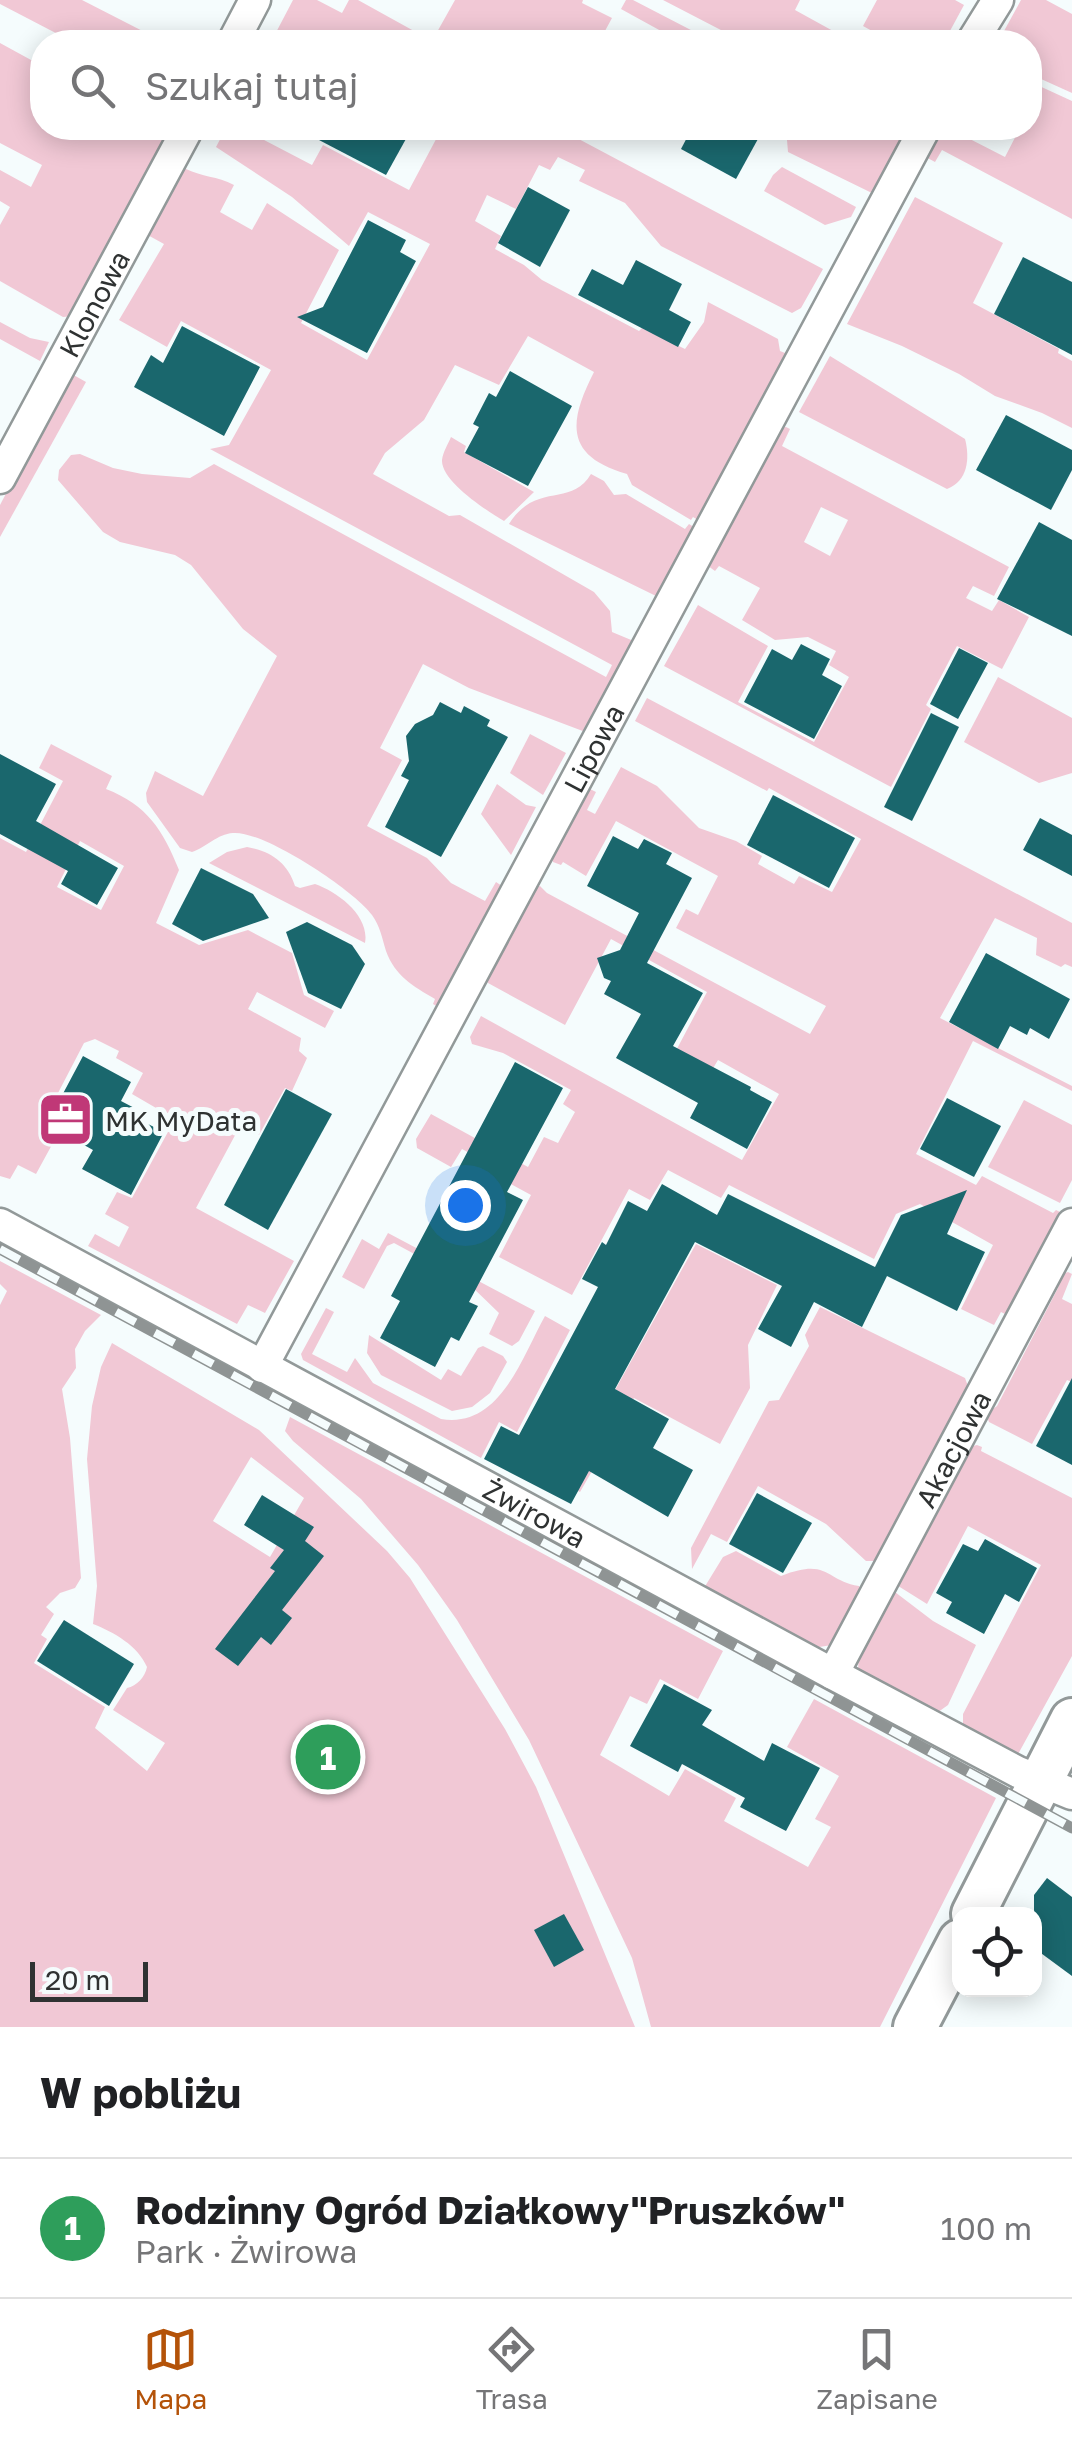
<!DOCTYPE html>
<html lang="pl">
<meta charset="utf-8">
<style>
:root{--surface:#fff;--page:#f2f2f2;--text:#202124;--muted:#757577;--line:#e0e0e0;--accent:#b45309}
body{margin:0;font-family:"Golos Text",sans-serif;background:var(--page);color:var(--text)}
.controls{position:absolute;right:30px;bottom:30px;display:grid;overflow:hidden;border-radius:20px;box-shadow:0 5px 25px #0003}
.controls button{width:90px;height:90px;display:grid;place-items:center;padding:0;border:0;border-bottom:2px solid var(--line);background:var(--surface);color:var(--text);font:50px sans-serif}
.scale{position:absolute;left:30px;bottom:25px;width:118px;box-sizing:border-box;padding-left:10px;border:5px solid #2f3232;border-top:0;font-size:28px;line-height:35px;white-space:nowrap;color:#2f3232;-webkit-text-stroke:8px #f5fcfd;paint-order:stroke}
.you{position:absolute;left:465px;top:1205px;width:35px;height:35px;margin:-25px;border:8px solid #fff;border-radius:50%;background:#1a73e8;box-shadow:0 0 0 15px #1a73e833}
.badge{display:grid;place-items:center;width:65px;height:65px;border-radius:50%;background:var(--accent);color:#fff;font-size:32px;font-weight:700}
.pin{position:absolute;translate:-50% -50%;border:5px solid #fff;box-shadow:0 2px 10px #0006}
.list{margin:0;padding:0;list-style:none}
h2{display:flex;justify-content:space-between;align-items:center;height:130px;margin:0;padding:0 40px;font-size:42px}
h2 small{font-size:32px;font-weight:400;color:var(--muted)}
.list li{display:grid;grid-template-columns:65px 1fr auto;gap:30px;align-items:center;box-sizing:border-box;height:140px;padding:0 40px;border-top:2px solid var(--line)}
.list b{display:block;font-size:38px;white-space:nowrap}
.list p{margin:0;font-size:32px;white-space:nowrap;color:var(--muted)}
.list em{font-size:32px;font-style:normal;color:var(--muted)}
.icon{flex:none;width:55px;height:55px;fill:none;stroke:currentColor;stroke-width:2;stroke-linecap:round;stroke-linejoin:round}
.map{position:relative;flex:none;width:1072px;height:2027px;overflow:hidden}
.search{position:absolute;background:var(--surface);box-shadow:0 5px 25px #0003;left:30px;right:30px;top:30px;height:110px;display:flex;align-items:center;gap:25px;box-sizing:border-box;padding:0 35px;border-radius:40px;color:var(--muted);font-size:38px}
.sheet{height:270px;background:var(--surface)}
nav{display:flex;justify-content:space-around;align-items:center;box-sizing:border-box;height:140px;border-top:2px solid var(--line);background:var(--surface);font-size:28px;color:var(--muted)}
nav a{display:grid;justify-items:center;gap:5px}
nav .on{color:var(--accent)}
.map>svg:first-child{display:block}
.green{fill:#f1c8d5;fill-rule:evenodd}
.building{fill:#1a676d}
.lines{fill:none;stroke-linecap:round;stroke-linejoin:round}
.street-casing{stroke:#929999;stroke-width:35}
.secondary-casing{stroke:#929999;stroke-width:48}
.street{stroke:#fff;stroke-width:30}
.secondary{stroke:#fff;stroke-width:42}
.rail-casing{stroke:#8f9494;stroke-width:11}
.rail{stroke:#f5fcfd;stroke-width:8;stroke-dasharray:22;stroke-linecap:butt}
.labels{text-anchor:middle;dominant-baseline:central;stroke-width:10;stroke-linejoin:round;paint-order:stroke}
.street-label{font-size:28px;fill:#2f3232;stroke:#f5fcfd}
.poi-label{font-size:28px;fill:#2f3232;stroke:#f5fcfd;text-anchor:start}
</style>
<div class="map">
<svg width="1072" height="2027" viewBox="0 0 1072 2027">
<rect width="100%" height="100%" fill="#f5fcfd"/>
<g class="green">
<path d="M0,0h82l82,42h-91l-73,-38z"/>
<path d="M293,0h24l25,13 7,-13h9l74,41 23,-41h128l-1,3 30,15 -13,24h-328z"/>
<path d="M626,0h7l81,42h-58l5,-11 -40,-22z"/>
<path d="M663,0h137l-5,10 58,32h-109z"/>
<path d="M877,0h78l9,5 -20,37h-52l-29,-16z"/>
<path d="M1021,0h25l26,14v79l-42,-19v-32h-32z"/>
<path d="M0,43l42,23v62h110l17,9 -95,179 -11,1 -63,-36v-56l10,-18 -10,-6v-31l31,17 11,-22 -42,-22z"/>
<path d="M1035,84l37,17v118l-130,-69 -7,12 -11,-6 15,-28h29l-4,8 41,21 15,-29h10v-40z"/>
<path d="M226,128h15l71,37 11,-20 86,45 33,-62h116l265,141 -22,39 -9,5 -131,-67 -36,-43 -46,-22 6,-11 -27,-13 -8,13 -11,-5 -23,44 -29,-14 -12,26 26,15 -6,13 29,16 18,15 97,51 3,-3 43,21 19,-27 4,-20 70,37 2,12 10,4 -89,167 -8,-5 -2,3 -59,-35 -5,-11c-62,-18 -59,-51 -33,-102l-66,-36 -29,49 -44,-20 -31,55 -39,33 -12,21 76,42 11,-1 134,77 16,19 2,21 24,10 -48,91 -119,-45 -46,-24 -43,84 22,12 -35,66 60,32 24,25 34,18 11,-19 9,6 -65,120 -7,-4 2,-5c-22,-13 -40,-23 -49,-48 -4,-13 -6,-25 -14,-36 -18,-25 -109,-85 -139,-82 -16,1 -26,14 -41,19l-12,-4 -33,-46 -1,-9 9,-22 48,25 74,-140 -34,-27 -52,-64 -16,-10 -55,-13 -17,-10 -45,-52 1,-10 12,-15 9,-1 33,14 29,6 48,4 24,-14 392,213 6,-12 -402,-216 19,-4 42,-75 -90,-49 -14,26 -48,-27 45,-76 -20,-11 33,-62 9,-2c16,8 31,7 48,16l-14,27 32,18 15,-27 72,47 -38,73 66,37 63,-116 -62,-32 -19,34 -57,-49 -76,-50z"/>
<path d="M786,128h88l19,10 6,-10 14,5 -37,62 -88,-43z"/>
<path d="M782,167l74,40 -5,10 -26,8 -61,-34 9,-16z"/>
<path d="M915,197l88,46 -30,60 86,46 -1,4 14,8v67l-30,-15 -47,-17 -36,-22 -57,-28 -55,-22z"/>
<path d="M0,322l30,16 19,4 -9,19 -40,-22z"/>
<path d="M830,356l135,83c5,19 3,42 -18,50l-148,-77z"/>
<path d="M70,373l16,9 -86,155v-32z"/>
<path d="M786,427l4,2 -8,17 227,121 -15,29 -21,-10 -7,12 26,13 7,-11 30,17 -27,52 -45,-23 -31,59 5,4 -40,78 -227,-121 34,-61 70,41 -30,56 76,40 35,-65 -20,-12 7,-14 -28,-14 -33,3 -33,-20 18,-32 -41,-22 -4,5 -11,-8 73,-134zM821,507l27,13 -18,36 -26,-14z"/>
<path d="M451,437l15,9 -2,6 70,40 -30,29c-17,-10 -63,-40 -62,-61 1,-8 6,-16 9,-23z"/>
<path d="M591,474l13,7 10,14 12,-1 59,35 4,-5 8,5 -35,65 -6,2 -147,-72c27,-43 62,-16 82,-50z"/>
<path d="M998,677l74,41v55l-33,10 -75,-41z"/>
<path d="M647,698l425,225v44l-7,-3 -4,3 -25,-12 1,-17 -42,-20 -55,100 132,68v5l-99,-50 -57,113 60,31 6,-9 71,37 3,-3 8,4 -55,102 -8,-4 -7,13 -33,-16 32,-64 -73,-41 -24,10 -22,45 -145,-74 -8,13 -53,-28 -18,30 -21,-11 -57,106 -73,-38 32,-62 -50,-27 3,-7 -22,-12 -11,18 -34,-19 -1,-9 15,-25 97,53 16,-30 14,6 17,-31 -12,-8 8,-14 -68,-37 -31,-9 -2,-7 11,-21 261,144 37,-66 -61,-34 -15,25 -42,-6 46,-87 -96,-53 -46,86 -77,-42 -3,-8 47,-87 8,-2 7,7 263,141 16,-28 -150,-78 10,-19 12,6 20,-39 -102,-55 -30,55 -23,-14 -2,3 -8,-3 -2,-9 35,-66 10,5 -9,18 8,4 26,-47 36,19 42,42 37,13 26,15 -4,8 36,20 5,-8 33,16 29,-53 -92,-51 -2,3 -132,-70z"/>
<path d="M530,734l36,19 -23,42 -33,-22z"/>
<path d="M51,744l61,32 -6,13c41,16 57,41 73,81l-23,53 43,22 49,-15 44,23 12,42 30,16 -9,17 -68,-36 -9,17 53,29 -2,13 8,7 -15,33 -7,-3 -26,47 -19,-9 -44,82 98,53 -29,52 -17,-8 -11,19 -149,-78 7,-12 24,13 10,-20 -24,-13 12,-22 15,6 43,-79 -43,-25 11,-21 -27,-15 3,-7 -24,-12 -11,4 -40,77 16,10 -24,44 -18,-9 -8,14 -10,-3v-338l26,14 37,-71 -24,-13zM80,841l44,25 -23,44 -44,-23z"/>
<path d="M497,784l29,21 10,2 -25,48 -30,-41z"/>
<path d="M247,847c24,4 41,16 48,39l5,2 15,-4c23,8 55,32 50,59l-156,-80 18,-11z"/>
<path d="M1024,1100l48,25v55l-12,23 -72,-36z"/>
<path d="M388,1233l147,78 -16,30 -7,5 -23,-12 10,-21 -31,-30 -74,-40 -7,3 -23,43 -22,-12 20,-38 17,10z"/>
<path d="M696,1244l81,41 -29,60 2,43 -30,56 -86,-46 -54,94 -17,-8z"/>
<path d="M0,1261l101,54 -16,16 -10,18 1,19 -14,21 8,49 11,140 -6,10 -15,5 -14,14 8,7 -13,21 6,4 -13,24 71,44 -10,21 52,43 18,-28 -52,-33 14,-22c10,-2 18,-11 20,-21 -9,-21 -33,-35 -54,-43l4,-38 -10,-127 5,-53 9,-39 11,-24 147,87 128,121 23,27 95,151 31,58 99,240h-635v-722l7,-14 -7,-7zM251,1457l53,41 -34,59 -57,-36z"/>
<path d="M1068,1272l4,2 -10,25 10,5v78l-5,-2 -35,64 -43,-22 -3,-8 11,-8 61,-118 2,-13z"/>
<path d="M820,1307l145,71 5,14 -91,169h-13l-40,-37 -68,-38 -31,56 -16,-8 -19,35 -1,-21 78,-147 10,-1 30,-54 -4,-11z"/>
<path d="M326,1308l8,4 -22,42 35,18 8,-14 18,25 68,36c59,10 81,-62 104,-103l25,14 -53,102 -18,-10 -18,36 -178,-98 -2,-6z"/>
<path d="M369,1335l72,45 7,-11 13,7 17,-28 5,-2 20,10 4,6 -17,31 -18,14 -20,4 -71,-36 -14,-22z"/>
<path d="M290,1417l433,234 -25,48 -38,-20 -13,25 -17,-8 -30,59 69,41 16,-27 51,29 -12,23 84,46 23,-40 -16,-8 24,-43 -52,-29 27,-48 182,99 -116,229h-229l-19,-69 -103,-218 -72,-120 -39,-55 -57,-66 -68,-58 -8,-10z"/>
<path d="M977,1445l5,2 -1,4 91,47v158l-55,100 -54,-26v-16l78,-149 -73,-39 -41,78 -32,-20 74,-137z"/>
<path d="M736,1551l45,25c48,-19 44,5 78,10l3,8 -30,51 -19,3 -109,-60 19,-31z"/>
<path d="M891,1589l42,32 43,24 -28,60 -14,10 -76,-44 1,-20z"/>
</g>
<g class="building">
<path d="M296,128h116l-26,47z"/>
<path d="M692,128h72l-28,51 -55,-30z"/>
<path d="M528,187l42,23 -30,57 -42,-24z"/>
<path d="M368,220l38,20 -6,12 16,9 -49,92 -70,-36 26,-10z"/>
<path d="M1023,257l49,25v73l-78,-41z"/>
<path d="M636,260l46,24 -13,26 22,12 -13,25 -100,-52 14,-26 31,16z"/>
<path d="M182,326l78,41 -36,69 -90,-49 17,-32 12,8z"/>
<path d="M510,371l62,35 -44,80 -63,-33 14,-26 -6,-3 16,-31 7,4z"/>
<path d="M1006,415l66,35v20l-21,40 -75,-40z"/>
<path d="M1039,522l33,18v96l-75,-37z"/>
<path d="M801,644l29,15 -8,16 20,11 -28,53 -70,-37 28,-53 20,11z"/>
<path d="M959,648l29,15 -30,56 -28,-15z"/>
<path d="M440,702l21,11 3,-7 26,14 -3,6 21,11 -67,120 -56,-30 24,-47 -8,-4 8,-15 -3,-25 9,-12 18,-9z"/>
<path d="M931,713l28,14 -47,94 -28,-14z"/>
<path d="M0,754l56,30 -20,37 82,47 -21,37 -36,-21 7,-13 -68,-37z"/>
<path d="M773,795l82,43 -26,50 -82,-43z"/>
<path d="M1040,818l32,17v41l-49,-26z"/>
<path d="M613,836l25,13 6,-10 28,14 -6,11 26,14 -45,85 56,30 -30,53 78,41 -1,3 22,12 -25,47 -57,-31 8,-15 -82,-45 25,-44 -37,-20 7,-13 -7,-3 -7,-20 23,-8 19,-37 -52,-27z"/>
<path d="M201,868l52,26 16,24 -66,23 -31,-17z"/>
<path d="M307,922l45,23 13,19 -24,45 -33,-16 -22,-61z"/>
<path d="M986,953l84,46 -21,40 -19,-11 -3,7 -17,-9 -12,23 -49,-27z"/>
<path d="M83,1056l48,26 -10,19 21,11 -4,7 26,13 -33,63 -49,-26 11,-19 -18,-10 3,-6 -28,-16z"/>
<path d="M515,1062l48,26 -56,104 16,8 -54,102 9,4 -19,35 -8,-4 -16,30 -55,-29 20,-37 -9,-5z"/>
<path d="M286,1089l46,25 -64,116 -44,-25z"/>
<path d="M947,1098l54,28 -27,51 -54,-28z"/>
<path d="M662,1184l55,31 11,-21 147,73 26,-52 66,-25 -20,44 38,18 -28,59 -70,-35 -25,51 -48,-25 -23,45 -33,-18 24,-43 -87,-44 -80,147 54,30 -16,29 40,22 -25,47 -79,-46 -18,33 -87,-45 17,-33 18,9 79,-148 -16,-8 20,-37 4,3 22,-44 19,10z"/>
<path d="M1072,1378v87l-36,-19z"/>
<path d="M757,1493l55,30 -29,50 -54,-29z"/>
<path d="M262,1495l52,32 -9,14 19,15 -42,54 10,8 -21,27 -10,-8 -23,29 -23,-17 60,-78 -5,-3 14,-18 -40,-25z"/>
<path d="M985,1539l52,29 -18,34 -14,-8 -21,40 -38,-21 6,-11 -16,-9 27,-49 15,7z"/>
<path d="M64,1620l70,44 -25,42 -72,-45z"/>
<path d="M664,1684l48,26 -10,15 62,36 8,-18 48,25 -34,63 -46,-24 5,-9 -63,-34 -4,8 -48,-26z"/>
<path d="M1047,1878l25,19v79l-38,-28v-53z"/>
<path d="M564,1914l20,36 -30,17 -20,-37z"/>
</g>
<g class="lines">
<defs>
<g id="street">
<path d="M233,42l22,-42"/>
<path d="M972,42l26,-42"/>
<path id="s1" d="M0,478l188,-350"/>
<path id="s2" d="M0,1224l833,450 185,98 54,22"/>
<path id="s3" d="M262,1367l663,-1239"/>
<path id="s4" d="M833,1674l239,-450"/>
</g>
<g id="secondary">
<path d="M973,1914l99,-194"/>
<path d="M915,2027l45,-86"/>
</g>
</defs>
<use href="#street" class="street-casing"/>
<use href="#secondary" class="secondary-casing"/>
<use href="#street" class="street"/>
<use href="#secondary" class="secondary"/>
<defs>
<path id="rail" d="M0,1249l1072,579"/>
</defs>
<use href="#rail" class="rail-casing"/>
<use href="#rail" class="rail"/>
</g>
<defs>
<symbol id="office-square" viewBox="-11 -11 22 22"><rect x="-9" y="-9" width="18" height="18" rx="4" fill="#c03877" stroke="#f5fcfd"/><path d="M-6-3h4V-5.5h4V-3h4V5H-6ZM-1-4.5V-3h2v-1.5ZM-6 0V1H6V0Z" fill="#fff"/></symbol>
</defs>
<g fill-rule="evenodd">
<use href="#office-square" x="34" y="1088" width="63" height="63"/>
</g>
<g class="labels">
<g class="street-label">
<text stroke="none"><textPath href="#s1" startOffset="198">Klonowa</textPath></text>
<text stroke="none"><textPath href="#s3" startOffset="702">Lipowa</textPath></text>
<text stroke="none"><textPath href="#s4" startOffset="255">Akacjowa</textPath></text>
<text stroke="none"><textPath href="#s2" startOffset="608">Żwirowa</textPath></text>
</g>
<g class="poi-label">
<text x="105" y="1120">MK MyData</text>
</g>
</g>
</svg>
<div class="controls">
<button><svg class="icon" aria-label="locate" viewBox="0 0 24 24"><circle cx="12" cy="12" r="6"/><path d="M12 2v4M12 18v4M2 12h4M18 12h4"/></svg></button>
</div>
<div class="scale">20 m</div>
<div class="you"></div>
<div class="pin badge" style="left:328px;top:1757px;background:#2e9e5b">1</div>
<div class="search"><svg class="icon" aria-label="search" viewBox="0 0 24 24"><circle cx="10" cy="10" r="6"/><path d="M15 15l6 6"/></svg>Szukaj tutaj</div>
</div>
<section class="sheet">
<h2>W pobliżu<small></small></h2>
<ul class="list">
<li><span class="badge" style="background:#2e9e5b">1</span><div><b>Rodzinny Ogród Działkowy&quot;Pruszków&quot;</b><p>Park · Żwirowa</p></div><em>100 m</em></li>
</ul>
</section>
<nav>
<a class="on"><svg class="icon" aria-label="map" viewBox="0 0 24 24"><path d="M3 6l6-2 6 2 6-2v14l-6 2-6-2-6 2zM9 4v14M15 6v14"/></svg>Mapa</a>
<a><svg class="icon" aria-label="directions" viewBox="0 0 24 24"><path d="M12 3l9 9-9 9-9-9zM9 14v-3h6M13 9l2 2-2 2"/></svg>Trasa</a>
<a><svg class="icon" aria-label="saved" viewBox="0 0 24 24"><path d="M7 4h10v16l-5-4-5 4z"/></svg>Zapisane</a>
</nav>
